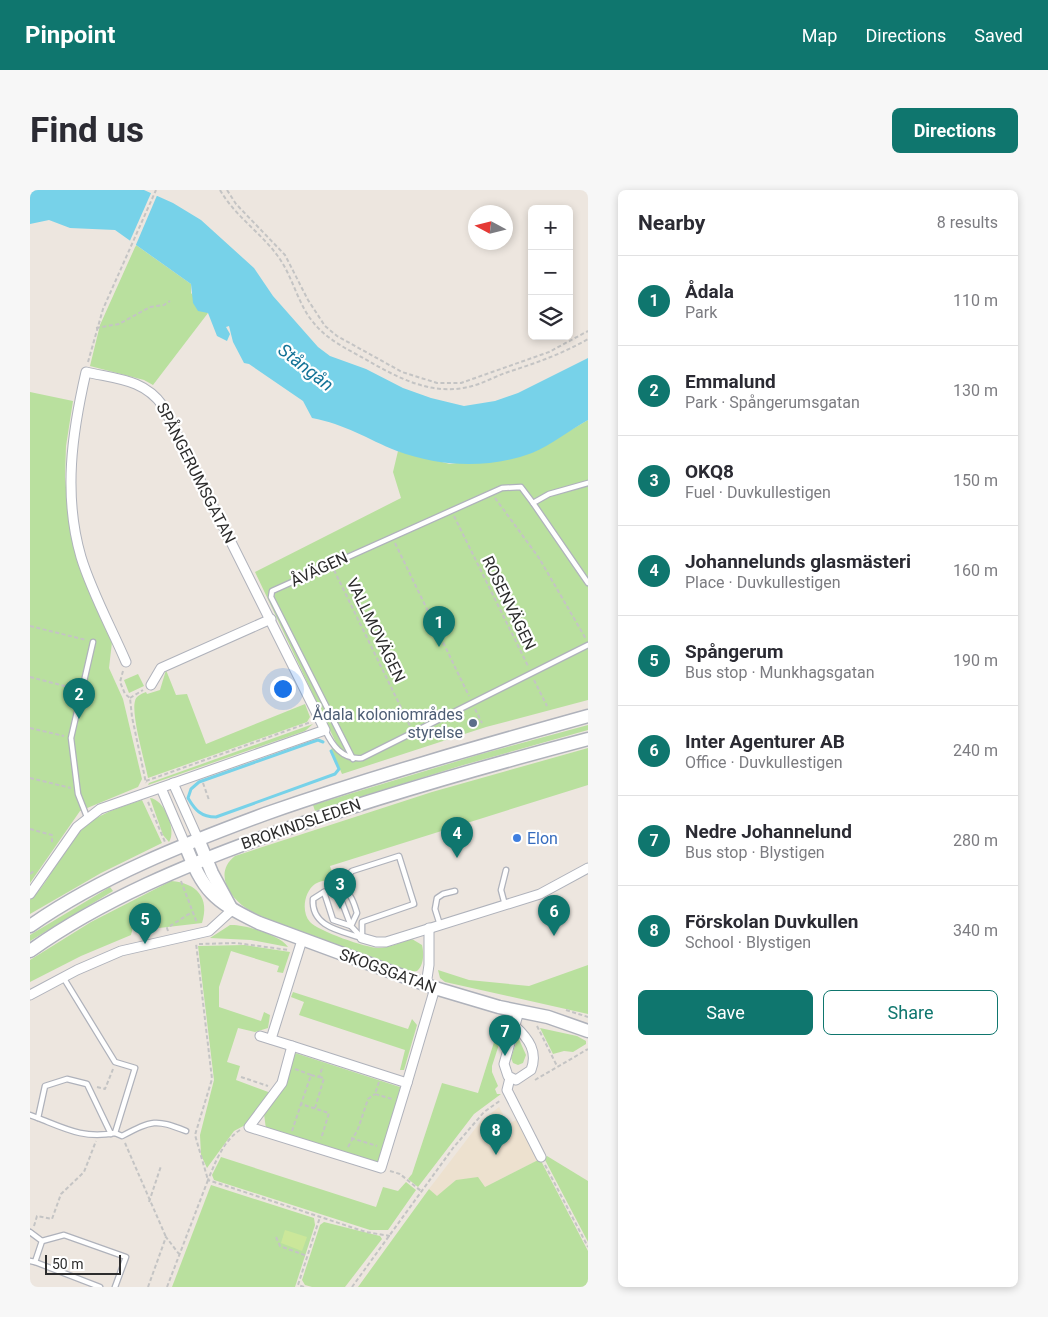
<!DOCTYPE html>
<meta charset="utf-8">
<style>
:root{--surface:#fff;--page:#f7f7f7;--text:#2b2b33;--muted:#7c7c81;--line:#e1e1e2;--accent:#0f766e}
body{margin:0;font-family:Roboto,sans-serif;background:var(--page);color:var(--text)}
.controls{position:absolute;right:15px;top:15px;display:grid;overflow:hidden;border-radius:8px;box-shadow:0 2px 8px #0003}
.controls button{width:45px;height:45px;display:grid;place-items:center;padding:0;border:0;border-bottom:1px solid var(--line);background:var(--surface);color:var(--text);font:25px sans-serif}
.compass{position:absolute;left:438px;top:15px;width:45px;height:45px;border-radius:50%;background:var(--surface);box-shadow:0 2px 8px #0003;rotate:277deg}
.scale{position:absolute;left:15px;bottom:12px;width:76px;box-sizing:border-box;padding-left:5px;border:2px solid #2c2c2c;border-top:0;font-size:14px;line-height:18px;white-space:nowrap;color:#2c2c2c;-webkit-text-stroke:4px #fff;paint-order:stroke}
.you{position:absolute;left:252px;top:498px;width:18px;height:18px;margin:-12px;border:4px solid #fff;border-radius:50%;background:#1a73e8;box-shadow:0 0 0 8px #1a73e833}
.badge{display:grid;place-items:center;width:32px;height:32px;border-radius:50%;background:var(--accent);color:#fff;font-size:16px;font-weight:700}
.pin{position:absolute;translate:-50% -41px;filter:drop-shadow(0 1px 2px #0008)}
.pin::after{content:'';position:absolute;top:26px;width:18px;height:15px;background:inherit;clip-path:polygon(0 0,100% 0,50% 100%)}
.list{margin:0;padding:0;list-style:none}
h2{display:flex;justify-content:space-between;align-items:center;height:65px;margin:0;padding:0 20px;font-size:21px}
h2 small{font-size:16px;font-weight:400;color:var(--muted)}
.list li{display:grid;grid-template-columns:32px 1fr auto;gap:15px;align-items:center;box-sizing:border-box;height:90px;padding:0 20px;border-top:1px solid var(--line)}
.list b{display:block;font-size:19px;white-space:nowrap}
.list p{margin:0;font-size:16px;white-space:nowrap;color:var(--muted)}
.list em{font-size:16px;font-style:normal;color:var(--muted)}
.actions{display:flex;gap:10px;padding:15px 20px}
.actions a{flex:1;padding:11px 0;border:1px solid var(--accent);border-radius:8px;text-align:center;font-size:18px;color:var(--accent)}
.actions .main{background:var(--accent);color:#fff}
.icon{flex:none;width:28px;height:28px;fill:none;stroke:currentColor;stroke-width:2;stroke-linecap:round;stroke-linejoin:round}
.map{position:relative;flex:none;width:558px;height:1097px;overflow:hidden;border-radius:8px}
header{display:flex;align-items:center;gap:30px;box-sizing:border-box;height:70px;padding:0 25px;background:var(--accent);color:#fff}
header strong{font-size:24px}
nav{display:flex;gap:28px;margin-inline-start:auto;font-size:18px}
.intro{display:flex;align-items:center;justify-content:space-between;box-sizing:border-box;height:120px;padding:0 30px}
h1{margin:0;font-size:35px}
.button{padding:12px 22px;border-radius:8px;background:var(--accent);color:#fff;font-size:18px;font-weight:700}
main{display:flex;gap:30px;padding:0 30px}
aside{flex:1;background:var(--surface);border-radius:8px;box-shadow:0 2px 8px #0003}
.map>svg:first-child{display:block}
.education{fill:#ede1cf}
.green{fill:#b9e09e}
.pitch{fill:#cbe79a}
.water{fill:#77d2e9}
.pier{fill:#ede6df}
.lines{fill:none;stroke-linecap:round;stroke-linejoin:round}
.stream{stroke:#77d2e9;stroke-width:3}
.lane-casing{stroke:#afb2bb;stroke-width:7}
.street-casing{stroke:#afb2bb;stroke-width:11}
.secondary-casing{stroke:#afb2bb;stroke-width:15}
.path{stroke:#c4c4c4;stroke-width:2;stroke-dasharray:4 2.5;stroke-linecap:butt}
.lane{stroke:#fff;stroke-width:4.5}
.street{stroke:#fff;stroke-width:9}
.secondary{stroke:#fff;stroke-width:12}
.service-dot{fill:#5c6f8a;stroke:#fff;stroke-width:2}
.shop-dot{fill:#3f7fe0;stroke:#fff;stroke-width:2}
.labels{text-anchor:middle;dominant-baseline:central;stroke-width:4.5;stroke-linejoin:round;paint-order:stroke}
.street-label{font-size:16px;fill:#2c2c2c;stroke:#fff}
.service-label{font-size:16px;fill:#4e5e75;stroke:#fff;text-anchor:end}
.shop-label{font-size:16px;fill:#366cbe;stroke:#fff;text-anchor:start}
.water-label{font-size:18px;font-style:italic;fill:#147397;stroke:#fff}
</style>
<header>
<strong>Pinpoint</strong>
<nav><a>Map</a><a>Directions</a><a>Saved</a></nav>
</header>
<div class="intro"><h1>Find us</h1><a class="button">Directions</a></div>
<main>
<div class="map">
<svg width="558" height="1097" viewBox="0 0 558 1097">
<rect width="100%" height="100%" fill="#ede6df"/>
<path class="education" d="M469,917l9,17 10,-5 22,40 -55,28 -29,-7 -19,17 -8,-8 52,-68z"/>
<g class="green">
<path d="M106,55l55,39v9l17,20 -55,72 -9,-5 -54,-14 10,-41z"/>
<path d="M0,202l43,9 -7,45 -1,31 4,42 10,46 33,77 -3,26 14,31 19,80 -4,8 -58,24 -50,72z"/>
<path d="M558,230v280l-102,27 -144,47 -11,-25 6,-4 -82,-173 146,-74 -8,-26 5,-21 52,13 83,-12z"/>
<path d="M136,480l10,25 11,-1 19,50 99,-40 5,13 -3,5 -159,56c-3,-16 -17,-63 -13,-77 1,-5 6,-7 11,-9l1,2 13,-4z"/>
<path d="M108,484l6,12 -15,7 -5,-13z"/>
<path d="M283,534l-8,7 -157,54 1,-2z"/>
<path d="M558,535v5l-128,36 -145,45 -2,-6 168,-51z"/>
<path d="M558,558v37l-258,81 4,12c-6,2 -14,3 -19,6 -11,8 -14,28 -5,38 8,9 57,26 68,26 11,0 23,-6 34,-9l10,6c2,8 2,20 -5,26l-7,1c-34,-12 -67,-25 -101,-37 -21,-8 -44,-15 -63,-27 -18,-12 -32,-36 -11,-52l197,-64z"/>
<path d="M120,608c14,1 27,32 19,44l-6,-7z"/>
<path d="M112,610l20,43 -61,30 -71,41v-14c22,-20 31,-52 53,-72 16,-15 38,-21 59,-28z"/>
<path d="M141,691c26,2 39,17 31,42l-43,5 -2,-9 -23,4 -3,12 -50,21 -51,26v-22l61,-38z"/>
<path d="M80,697l3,4 -83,50v-6z"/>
<path d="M200,735c14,-1 50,10 58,22l-37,-7 -41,-2z"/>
<path d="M215,755l45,7 -7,21 -6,-1 2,-6 -48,-15 -12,36v20l42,14 3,-9 6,3 -2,13 -13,4 -17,-4 -11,34 13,4 -4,14 35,13 -24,31 -13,7 -27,37 -6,-13 -1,-20 14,-55 -16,-134z"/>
<path d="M558,775v49l-143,-32 -5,-4 -2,-8 31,10 60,6z"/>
<path d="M263,802l115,37 4,-10 5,6 -13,45h-4l5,-20 -106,-35 5,-13 -13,-5z"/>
<path d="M471,830l4,6 -13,40v6l6,14 -3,3 2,5h4l-27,20 -56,73 -10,-8 4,-5 30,-91 36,10z"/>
<path d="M510,838l37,8 9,5v3l-13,8 -9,-1 -11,3z"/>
<path d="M488,847l8,18 -3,8 -5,2 -5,-2 -2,-5z"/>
<path d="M262,862l111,36 -24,77 -113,-36 -2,-15z"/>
<path d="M517,966l41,25v61l-44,-84z"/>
<path d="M191,967l155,50 7,-20 15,4 8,-9 10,8 -28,40h-18l-156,-50 -2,-5z"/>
<path d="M510,969l48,92v36h-230l71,-98 8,7 19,-16 22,-3 7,10z"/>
<path d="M181,995l103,33 1,7 -20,62h-123z"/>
<path d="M294,1032l56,14 2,3 -37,48h-33l-7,-2 -3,-5 18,-55z"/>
</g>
<path class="pitch" d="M255,1040l22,7 -5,14 -21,-8z"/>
<path class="water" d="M0,0h114l29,13 28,17 53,48 19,28 45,51 12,9 36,13 37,19 28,10 33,8 31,-5 23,-8 70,-35v62c-18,10 -37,25 -56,33 -43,16 -92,14 -135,-2 -30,-12 -52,-27 -85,-33l-9,-17 -54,-37 -5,-1 -11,-21 -4,-16 -3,1 4,7 -3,7 -10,-5 -9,-23 -10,-2 -5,-8 -2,-19 -76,-54 -45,-2 -21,-8 -19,4z"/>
<path class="pier" d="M122,1l6,2 -23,54 -6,-4z"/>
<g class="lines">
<path class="stream" d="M293,552l-5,-2 -6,2 -113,40 -8,7 -3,9c7,12 13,19 28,19l119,-43 4,-5 -8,-18"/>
<defs>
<g id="lane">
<path d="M558,293l-39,11 -16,9 55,80"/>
<path d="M295,540c7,15 17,30 37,28l226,-113"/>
<path d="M323,569l-82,-162 1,-6 230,-103 19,-1 12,16"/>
<path d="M57,627l-9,-23 -7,-56 22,-96"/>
<path d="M307,699c14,2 16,11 20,24l-6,13 11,12c-21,-7 -51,-11 -49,-39l11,-7z"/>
<path d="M307,699l14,37"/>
<path d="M315,700l2,-13 5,-6 47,-15 15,48 -52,18v16"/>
<path d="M294,702l9,28 18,6"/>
<path d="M475,715l-4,-15 5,-20"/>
<path d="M410,735l-5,-16 2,-11 6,-4 12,-3"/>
<path d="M33,787l52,85 20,6 -20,65c-31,6 -49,-4 -77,-15l7,-32 22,-7 20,5 24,50"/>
<path d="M0,925l8,3"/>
<path d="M85,943l7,3c31,-16 33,-17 64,-5"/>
<path d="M0,1042l12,9 -7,21 -5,-1"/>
<path d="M12,1051l22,-6 62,22 -11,30"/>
<path d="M5,1072l65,25"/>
</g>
<g id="street">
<path d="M121,495l10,-17 110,-49"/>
<path d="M143,593l25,56"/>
<path d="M131,598l24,56"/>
<path d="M0,704l47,-67 23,-18 225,-79 -162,-324c-19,-27 -47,-27 -77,-34 -14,61 -23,123 -5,185 11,36 30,70 45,105"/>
<path d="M332,748l14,4h10l154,-48 48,-26"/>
<path d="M396,795l3,-20v-37"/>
<path d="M0,805l47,-25 44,-19 88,-20 23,-21"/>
<path d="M485,836c14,13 23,26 16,44l-15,10 -8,-4 -4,-12 15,-53"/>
<path d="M230,846l32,10"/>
<path d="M241,849l31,-99"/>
<path d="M262,856l115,37 -26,85 -132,-41 33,-44z"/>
<path d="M480,888l-3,12 34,67"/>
<path d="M377,893l28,-95"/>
</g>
<g id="secondary">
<path d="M168,649l14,34 19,35"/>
<path d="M155,654c18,47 28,57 74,79l176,65 64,19 49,10 40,14"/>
<path d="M0,736c72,-50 154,-82 235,-112 106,-37 215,-68 323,-98"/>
<path d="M0,761c73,-52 158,-87 242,-117 103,-37 210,-67 316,-95"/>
</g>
</defs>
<use href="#lane" class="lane-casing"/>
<use href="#street" class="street-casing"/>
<use href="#secondary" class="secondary-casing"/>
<g class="path">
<path d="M190,0c15,26 40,42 57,65 16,21 20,48 36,67 13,17 34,27 52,37 33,19 68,38 107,27 12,-3 24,-10 36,-14 28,-9 54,-18 80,-33"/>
<path d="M197,0l9,14 49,51 23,45 17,26 12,10 65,36 35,11h24l88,-31 39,-21"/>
<path d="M66,138l23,-4 31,-17 14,-2 6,-4"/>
<path d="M58,172l15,-53 53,-119"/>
<path d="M465,308l44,60 47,81"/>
<path d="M424,326l74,150"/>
<path d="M365,353l74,153"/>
<path d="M304,380l76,156"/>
<path d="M0,436l56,14"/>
<path d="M93,481l-3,11 5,12 5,4 2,19 14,66"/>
<path d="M0,487l46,12"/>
<path d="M504,490l13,26"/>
<path d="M100,508l13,-8"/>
<path d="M445,519l7,14"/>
<path d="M0,538l34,8"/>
<path d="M0,588l41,10"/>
<path d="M116,591l165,-59"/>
<path d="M173,593l6,17"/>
<path d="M118,612l17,40"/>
<path d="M0,639l22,6v9"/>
<path d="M0,684l4,-3"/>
<path d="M151,691l16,42"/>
<path d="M138,741l-1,-3 25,-16"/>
<path d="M169,754l37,-1 53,7"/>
<path d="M536,820l22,7"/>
<path d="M507,836l20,40"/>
<path d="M265,879l16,6 -10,29"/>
<path d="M281,885l8,2 4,-11"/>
<path d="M211,887l27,9"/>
<path d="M505,890l53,-31"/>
<path d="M349,892l-4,12 17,5"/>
<path d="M67,897l8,2 8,-20"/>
<path d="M285,918l9,-30 -5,-1"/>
<path d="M210,940c-17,11 -25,33 -32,50l158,52 24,4"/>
<path d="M262,941l9,-27 28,9 -8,26"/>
<path d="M321,948l26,8"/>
<path d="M95,953l41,94"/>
<path d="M318,957l10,-18 10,-30 7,-5"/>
<path d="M515,975l43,82"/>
<path d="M360,981l10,3 21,17"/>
<path d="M119,1012l12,-36"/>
<path d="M4,1036l3,-10 15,3 9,-25 23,-22 12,-31"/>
<path d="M246,1047l4,9 27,10"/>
<path d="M118,1097l18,-50 13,17"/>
<path d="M137,1097l41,-107 -13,-45 17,-56 -16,-136"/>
<path d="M274,1097l-6,-2 22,-68"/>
<path d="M322,1097l101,-139 31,-36 17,-12"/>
</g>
<use href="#lane" class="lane"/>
<use href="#street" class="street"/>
<use href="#secondary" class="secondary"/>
</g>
<circle class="service-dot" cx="443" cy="533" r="5"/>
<circle class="shop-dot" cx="487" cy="648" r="5"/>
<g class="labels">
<g class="street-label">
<text transform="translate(166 283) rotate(63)">SPÅNGERUMSGATAN</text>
<text transform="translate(289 379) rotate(-25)">ÅVÄGEN</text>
<text transform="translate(479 413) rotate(64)">ROSENVÄGEN</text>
<text transform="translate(346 440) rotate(64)">VALLMOVÄGEN</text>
<text transform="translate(271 634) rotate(-19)">BROKINDSLEDEN</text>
<text transform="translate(358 781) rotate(20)">SKOGSGATAN</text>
</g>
<g class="service-label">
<text x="433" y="524">Ådala koloniområdes<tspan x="433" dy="18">styrelse</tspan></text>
</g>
<g class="shop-label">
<text x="497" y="648">Elon</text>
</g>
<g class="water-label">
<text transform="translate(276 177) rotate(38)">Stångån</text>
</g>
</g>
</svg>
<div class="controls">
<button>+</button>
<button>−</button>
<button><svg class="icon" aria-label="layers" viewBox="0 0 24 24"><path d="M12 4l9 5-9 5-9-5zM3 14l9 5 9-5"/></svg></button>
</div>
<svg class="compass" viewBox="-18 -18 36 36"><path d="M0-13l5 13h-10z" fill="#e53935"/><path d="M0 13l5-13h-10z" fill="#7c7c81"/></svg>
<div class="scale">50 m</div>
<div class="you"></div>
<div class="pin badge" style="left:409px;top:457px">1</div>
<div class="pin badge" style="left:49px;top:529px">2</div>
<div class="pin badge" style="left:310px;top:719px">3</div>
<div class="pin badge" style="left:427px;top:668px">4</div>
<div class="pin badge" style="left:115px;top:754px">5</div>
<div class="pin badge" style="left:524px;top:746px">6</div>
<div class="pin badge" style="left:475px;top:866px">7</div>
<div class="pin badge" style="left:466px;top:965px">8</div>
</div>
<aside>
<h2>Nearby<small>8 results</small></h2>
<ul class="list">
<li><span class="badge">1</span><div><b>Ådala</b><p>Park</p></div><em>110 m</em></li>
<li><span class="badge">2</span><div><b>Emmalund</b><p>Park · Spångerumsgatan</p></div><em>130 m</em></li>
<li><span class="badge">3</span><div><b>OKQ8</b><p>Fuel · Duvkullestigen</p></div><em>150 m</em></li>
<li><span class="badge">4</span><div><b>Johannelunds glasmästeri</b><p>Place · Duvkullestigen</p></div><em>160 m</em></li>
<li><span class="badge">5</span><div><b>Spångerum</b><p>Bus stop · Munkhagsgatan</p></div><em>190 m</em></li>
<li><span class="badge">6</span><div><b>Inter Agenturer AB</b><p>Office · Duvkullestigen</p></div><em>240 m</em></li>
<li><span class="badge">7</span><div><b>Nedre Johannelund</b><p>Bus stop · Blystigen</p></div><em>280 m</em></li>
<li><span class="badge">8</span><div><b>Förskolan Duvkullen</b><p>School · Blystigen</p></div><em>340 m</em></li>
</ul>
<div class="actions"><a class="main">Save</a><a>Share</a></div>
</aside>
</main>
